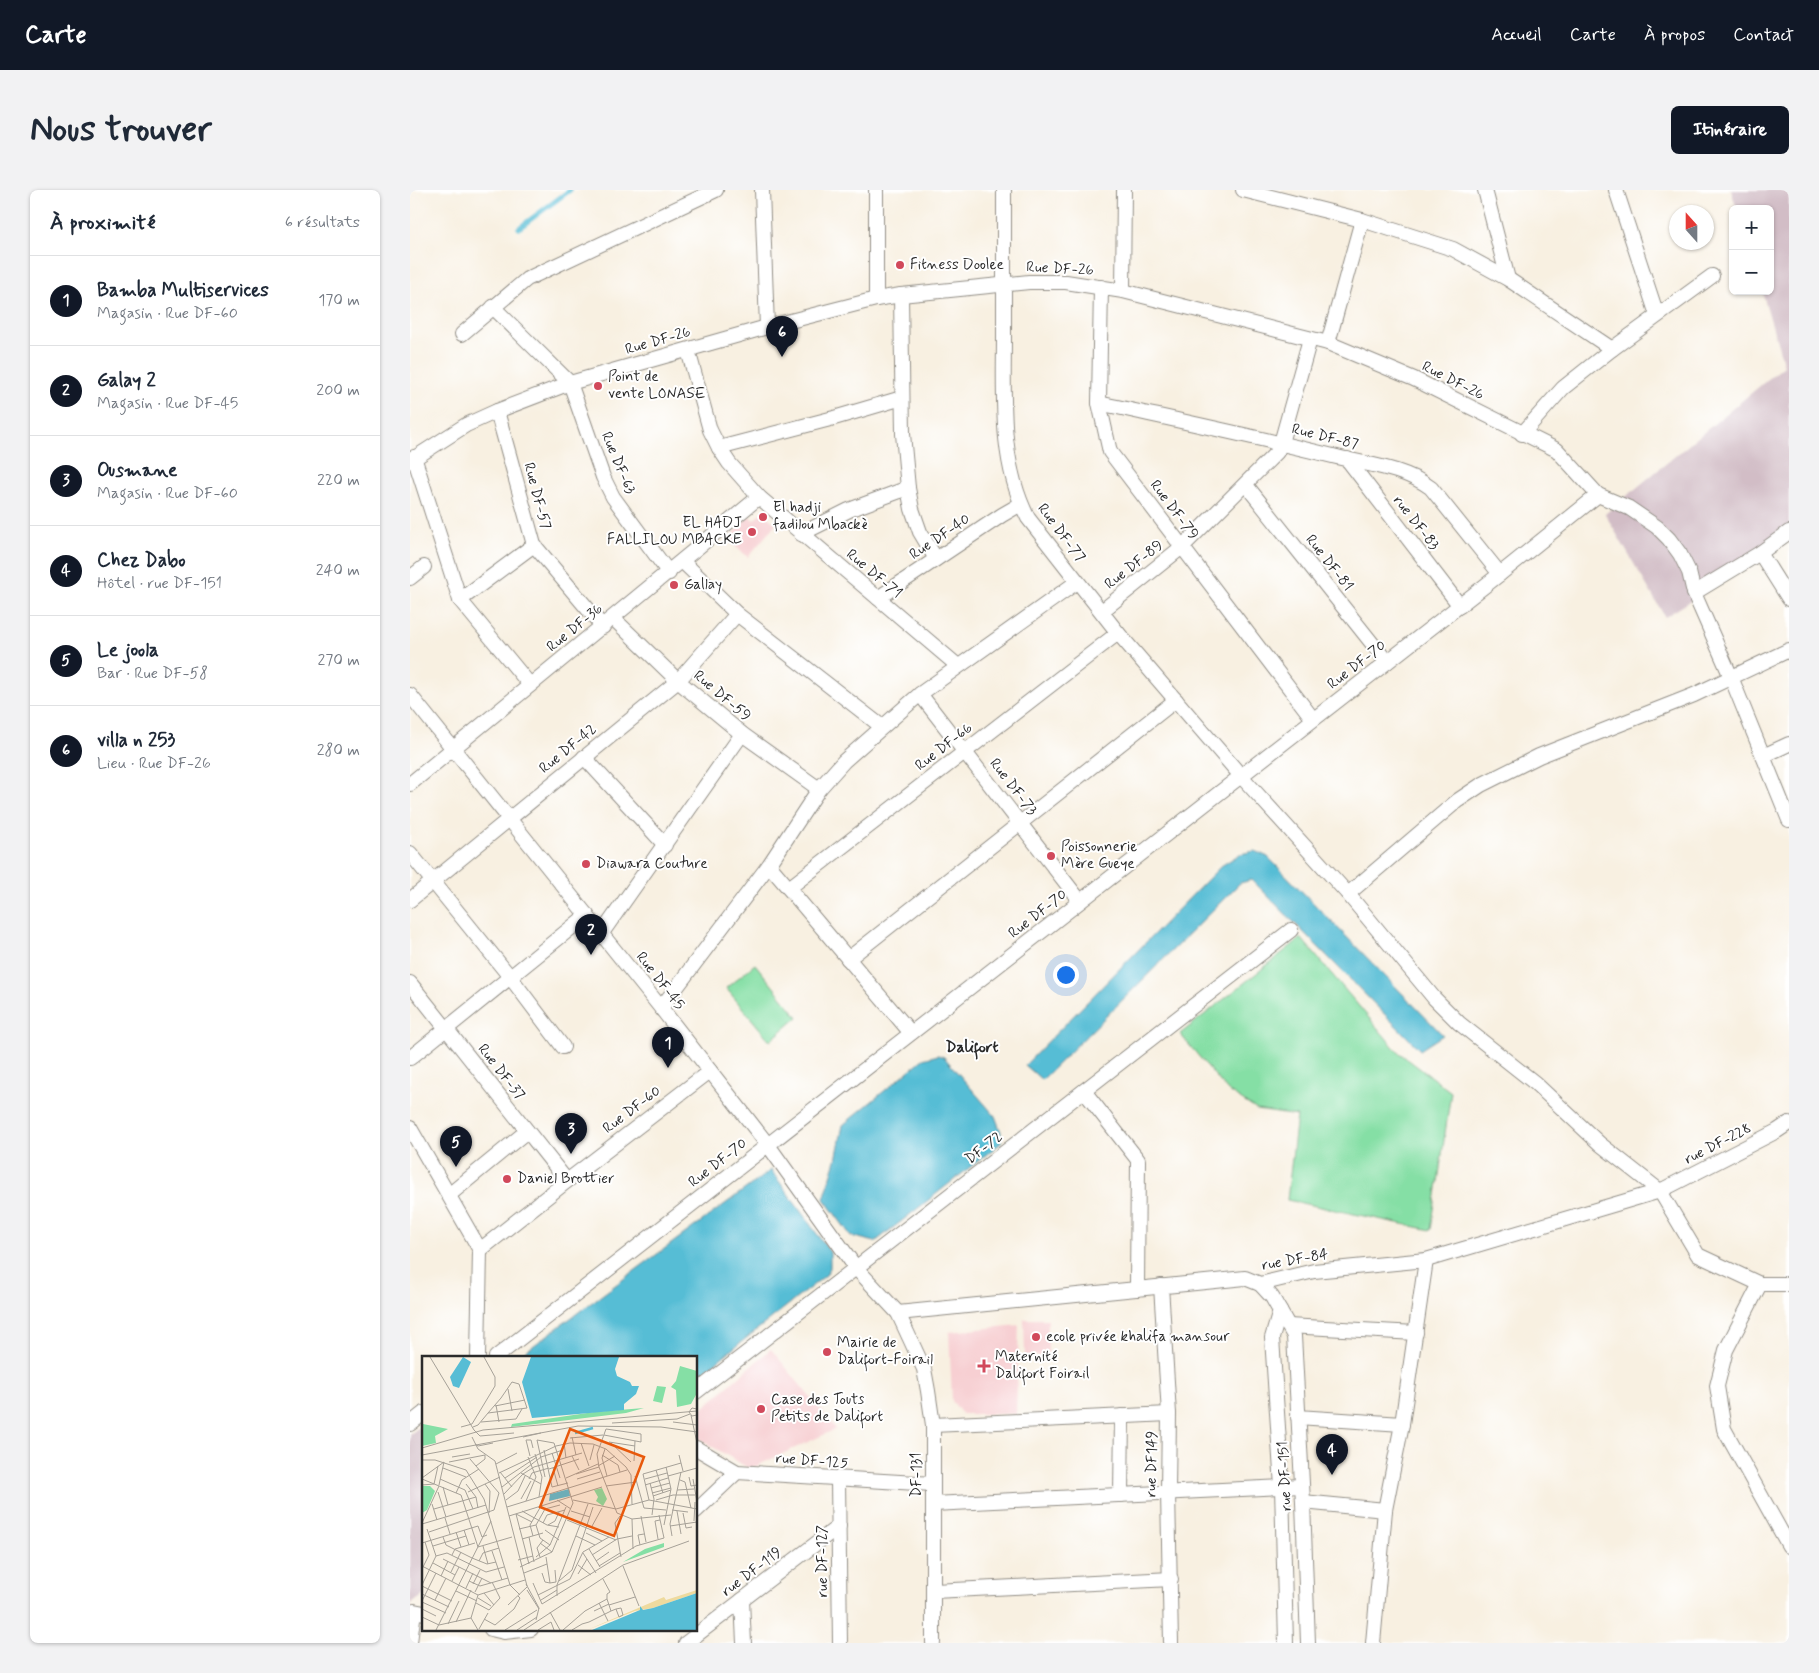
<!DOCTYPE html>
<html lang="fr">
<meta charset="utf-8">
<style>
:root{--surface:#fff;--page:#f2f2f3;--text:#1f2937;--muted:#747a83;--line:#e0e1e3;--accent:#111827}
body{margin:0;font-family:Mynerve,sans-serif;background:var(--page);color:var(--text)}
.controls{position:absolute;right:15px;top:15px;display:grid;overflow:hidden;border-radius:8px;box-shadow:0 1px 4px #0004}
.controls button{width:45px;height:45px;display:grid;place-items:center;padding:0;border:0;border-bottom:1px solid var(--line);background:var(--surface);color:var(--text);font:25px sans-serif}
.compass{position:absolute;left:1259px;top:15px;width:45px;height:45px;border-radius:50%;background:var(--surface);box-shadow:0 1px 4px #0004;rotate:339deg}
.you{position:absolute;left:655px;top:784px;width:18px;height:18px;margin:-12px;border:4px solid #fff;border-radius:50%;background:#1a73e8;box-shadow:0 0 0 8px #1a73e833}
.badge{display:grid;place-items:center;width:32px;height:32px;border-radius:50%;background:var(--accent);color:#fff;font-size:16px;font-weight:700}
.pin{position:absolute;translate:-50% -41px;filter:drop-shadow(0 1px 2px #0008)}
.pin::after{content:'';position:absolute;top:26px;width:18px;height:15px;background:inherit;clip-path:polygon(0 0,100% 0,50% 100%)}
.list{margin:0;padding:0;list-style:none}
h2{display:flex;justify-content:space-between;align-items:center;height:65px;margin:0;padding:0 20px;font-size:21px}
h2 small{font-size:16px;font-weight:400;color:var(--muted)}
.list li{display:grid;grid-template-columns:32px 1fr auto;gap:15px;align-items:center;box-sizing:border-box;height:90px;padding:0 20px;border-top:1px solid var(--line)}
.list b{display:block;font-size:19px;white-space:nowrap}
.list p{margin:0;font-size:16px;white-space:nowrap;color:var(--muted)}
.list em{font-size:16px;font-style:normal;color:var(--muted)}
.map{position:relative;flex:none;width:1379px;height:1453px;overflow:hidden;border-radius:8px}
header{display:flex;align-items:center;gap:30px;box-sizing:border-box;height:70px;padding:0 25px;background:var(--accent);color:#fff}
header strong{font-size:24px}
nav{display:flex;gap:28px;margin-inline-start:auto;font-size:18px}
.intro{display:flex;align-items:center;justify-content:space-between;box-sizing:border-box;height:120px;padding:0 30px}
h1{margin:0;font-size:35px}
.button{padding:12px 22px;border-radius:8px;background:var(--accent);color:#fff;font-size:18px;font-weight:700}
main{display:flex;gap:30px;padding:0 30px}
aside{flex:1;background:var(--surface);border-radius:8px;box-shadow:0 1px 4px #0004}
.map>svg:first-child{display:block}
.built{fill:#f7cfd2}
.industrial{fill:#d2bdc6}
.green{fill:#85dfa5;stroke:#588568}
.water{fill:#57bdd5;stroke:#417480}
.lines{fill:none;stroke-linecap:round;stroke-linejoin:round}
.stream{stroke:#57bdd5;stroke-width:5}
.minor-casing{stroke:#928e86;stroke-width:16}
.minor{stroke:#fff;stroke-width:14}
.poi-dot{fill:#d1495b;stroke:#fff;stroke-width:2}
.labels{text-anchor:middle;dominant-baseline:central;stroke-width:4;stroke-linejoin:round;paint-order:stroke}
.poi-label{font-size:15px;fill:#2b2b2b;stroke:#fff;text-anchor:start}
.street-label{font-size:15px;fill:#2b2b2b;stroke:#fff}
.neighbourhood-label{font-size:16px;font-weight:bold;fill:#2b2b2b;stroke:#fff}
.inset-river{fill:none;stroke:#57bdd5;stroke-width:2.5}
.inset-road{fill:none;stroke:#a6a198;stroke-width:1}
.view{fill:#e8590c;fill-opacity:0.15;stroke:#e8590c;stroke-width:2.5}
.inset-edge{fill:none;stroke:#2b2b2b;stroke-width:2.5}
</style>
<header>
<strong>Carte</strong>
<nav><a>Accueil</a><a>Carte</a><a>À propos</a><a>Contact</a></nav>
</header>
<div class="intro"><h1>Nous trouver</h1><a class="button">Itinéraire</a></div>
<main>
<aside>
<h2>À proximité<small>6 résultats</small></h2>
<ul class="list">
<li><span class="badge">1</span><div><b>Bamba Multiservices</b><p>Magasin · Rue DF-60</p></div><em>170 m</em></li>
<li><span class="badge">2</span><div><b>Galay 2</b><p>Magasin · Rue DF-45</p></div><em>200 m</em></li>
<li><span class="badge">3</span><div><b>Ousmane</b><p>Magasin · Rue DF-60</p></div><em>220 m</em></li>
<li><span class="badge">4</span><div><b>Chez Dabo</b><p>Hôtel · rue DF-151</p></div><em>240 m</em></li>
<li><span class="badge">5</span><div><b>Le joola</b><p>Bar · Rue DF-58</p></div><em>270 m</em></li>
<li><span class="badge">6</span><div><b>villa n 253</b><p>Lieu · Rue DF-26</p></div><em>280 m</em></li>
</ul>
</aside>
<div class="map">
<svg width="1379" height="1453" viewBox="0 0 1379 1453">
<rect width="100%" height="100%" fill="#fff"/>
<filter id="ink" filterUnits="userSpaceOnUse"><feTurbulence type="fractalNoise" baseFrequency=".02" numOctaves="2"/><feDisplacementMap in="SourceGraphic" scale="10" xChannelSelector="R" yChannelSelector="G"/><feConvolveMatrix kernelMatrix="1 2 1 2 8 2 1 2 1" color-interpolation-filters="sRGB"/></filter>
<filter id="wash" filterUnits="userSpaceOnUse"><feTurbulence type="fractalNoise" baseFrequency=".0096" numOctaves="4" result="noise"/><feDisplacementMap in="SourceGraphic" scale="20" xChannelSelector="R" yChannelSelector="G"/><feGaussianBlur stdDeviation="1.12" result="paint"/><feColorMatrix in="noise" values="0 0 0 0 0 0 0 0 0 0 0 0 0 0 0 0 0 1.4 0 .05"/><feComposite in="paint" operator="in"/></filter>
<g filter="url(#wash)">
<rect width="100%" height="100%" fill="#f8f0e1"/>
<g class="built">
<path d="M352,322l14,12 -28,33 -20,-17 21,-24 5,4z"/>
<path d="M614,1129h24v37h-23z"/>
<path d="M609,1135l-3,89h-54l-10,-13 -3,-69z"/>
<path d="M361,1159l65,80 -86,40 -54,-32v-23z"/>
</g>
<g class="industrial">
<path d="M1321,0h58v349l-124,78 -60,-103 179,-148 -22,-75h8v-82h-33z"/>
<path d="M14,1234v171l-14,10v-171z"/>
</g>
<g class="green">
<path d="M891,748l97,114 53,40 -20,138 -144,-30 10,-84 -40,-6 -29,-19 -48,-57z"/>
<path d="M345,774l43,53 -28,24 -44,-53z"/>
</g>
<g class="water">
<path d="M845,661l13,6 175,178 -23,15 -168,-170 -12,3 -198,197 -17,-15 196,-199 19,-12z"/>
<path d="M528,865l6,2 51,59 6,16v11l-126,99 -24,-6 -27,-37 12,-39 7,-35 80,-66z"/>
<path d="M361,980l59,82v16l-4,7 -130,103v-21h-178z"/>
</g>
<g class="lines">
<path class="stream" d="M109,38l51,-38"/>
</g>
</g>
<g filter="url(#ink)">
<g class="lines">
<defs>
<g id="minor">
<path d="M352,0l5,137"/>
<path d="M594,0c0,48 0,97 0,145 0,60 -5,127 24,183l90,115 123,143 107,118 86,104 25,25 76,60 65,61 60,47 38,64 62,29h29"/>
<path d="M833,0l119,30 91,29 55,30 104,70"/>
<path d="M1075,0l23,89"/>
<path d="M1206,0l41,125"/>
<path d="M691,97l-2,116 11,49 203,267"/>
<path d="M713,101l1,-101"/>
<path d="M491,105l2,139 5,54 4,21 8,23 16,27"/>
<path d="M466,109v-109"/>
<path d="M83,117l77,76 33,94 10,20 56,76"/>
<path d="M52,144l65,-55 189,-89"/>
<path d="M918,153l34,-123"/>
<path d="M278,160l22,80 9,18 10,15 30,34 199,169"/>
<path d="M689,213c81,18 162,35 242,55 30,7 65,11 90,30l69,86"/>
<path d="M87,221l37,134 69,82"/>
<path d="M1112,244l41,-46 49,-39 100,-73"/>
<path d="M309,258l115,-30 68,-20"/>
<path d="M4,267l46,143 70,85"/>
<path d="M937,269l113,147"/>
<path d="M0,271l56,-36 31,-14 73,-28 197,-56 109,-28 25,-4 128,-13h37l57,9 205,52 86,36 143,71 41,45 31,13 28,19 12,12 11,15 9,18 5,21 37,84 58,143"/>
<path d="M836,295l141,177"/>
<path d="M391,344l48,-24 59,-22"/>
<path d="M1350,363l29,46"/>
<path d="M272,371l55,53 144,112"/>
<path d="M0,388l14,-11"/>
<path d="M1284,403l66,-40 29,-21"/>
<path d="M468,408l124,-83 19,-11"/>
<path d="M50,410l74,-55"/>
<path d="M692,421l80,-64 95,-95 4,-9 29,-104"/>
<path d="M203,428l65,63 64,53 77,55"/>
<path d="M510,504l160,207"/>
<path d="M0,505l251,313 107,137 88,123 42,45 26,56 4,22 5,34v218"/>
<path d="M1353,566l26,-12"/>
<path d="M174,567l81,88"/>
<path d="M0,594l349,-287"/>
<path d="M0,663l101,125 52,69"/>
<path d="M359,675l142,168"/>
<path d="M379,698l329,-255"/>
<path d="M938,704l109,-93 24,-16 58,-29 155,-61 95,-45"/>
<path d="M0,710l268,-219 59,-67"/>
<path d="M192,743l140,-199"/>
<path d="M438,769l328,-259"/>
<path d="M0,793l157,198"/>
<path d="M251,818l108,-143 50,-76 25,-28 76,-67 157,-112"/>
<path d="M0,868l177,-143"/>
<path d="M674,901l54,69 -1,129"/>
<path d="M0,938l70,122"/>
<path d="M39,1005l78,-64"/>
<path d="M70,1060l87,-69 143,-110"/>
<path d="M850,1094l12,13 22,39 9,166 5,141"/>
<path d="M1350,1094l-34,66 -9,36 7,43 65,117"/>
<path d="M751,1096l8,128 -1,78 3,151"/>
<path d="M870,1121l-8,27 10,149 4,156"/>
<path d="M488,1123l347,-35 15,6 54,-13 112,-11 234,-69 117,-60 12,-8"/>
<path d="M878,1136l128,7"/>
<path d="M68,1167l2,-107"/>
<path d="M86,1167l1004,-783 98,-79"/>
<path d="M286,1202l595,-462"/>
<path d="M888,1227l104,7"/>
<path d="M0,1234l14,-11"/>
<path d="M523,1235l236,-11"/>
<path d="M286,1258l41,24 196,12"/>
<path d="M428,1289l2,164"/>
<path d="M711,1305l1,-79"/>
<path d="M893,1312l82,8"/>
<path d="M523,1314l369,-18"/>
<path d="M286,1321l41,-39"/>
<path d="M524,1401l237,-12"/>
<path d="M332,1410l2,43"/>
<path d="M81,1439l13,3 27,-3"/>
<path d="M0,1452l4,-31 10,2"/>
<path d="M276,1453l153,-117"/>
<path d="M963,1453l12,-133 17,-86 24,-164"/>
</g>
</defs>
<use href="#minor" class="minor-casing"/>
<use href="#minor" class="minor"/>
</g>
</g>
<g class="poi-dot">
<circle cx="490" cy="75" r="5"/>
<circle cx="188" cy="196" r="5"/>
<circle cx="353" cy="327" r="5"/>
<circle cx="342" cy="342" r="5"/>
<circle cx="264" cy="395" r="5"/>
<circle cx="641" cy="666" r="5"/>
<circle cx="176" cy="674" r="5"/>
<circle cx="97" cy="989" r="5"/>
<circle cx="626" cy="1147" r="5"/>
<circle cx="417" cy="1162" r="5"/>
<path d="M571.5 1168.5h5v5h5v5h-5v5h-5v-5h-5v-5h5z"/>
<circle cx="351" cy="1219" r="5"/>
</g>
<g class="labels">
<g class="poi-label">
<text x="500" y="75">Fitness Doolee</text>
<text x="198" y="187">Point de<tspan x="198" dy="17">vente LONASE</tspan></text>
<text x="363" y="318">El hadji<tspan x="363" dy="17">fadilou Mbackè</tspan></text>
<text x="332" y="333" text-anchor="end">EL HADJ<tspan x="332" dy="17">FALLILOU MBACKE</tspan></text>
<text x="274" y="395">Gallay</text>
<text x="651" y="657">Poissonnerie<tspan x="651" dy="17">Mère Gueye</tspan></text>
<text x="186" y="674">Diawara Couture</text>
<text x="107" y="989">Daniel Brottier</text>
<text x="636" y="1147">ecole privée khalifa mansour</text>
<text x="427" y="1153">Mairie de<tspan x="427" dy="17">Dalifort-Foirail</tspan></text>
<text x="585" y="1167">Maternité<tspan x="585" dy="17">Dalifort Foirail</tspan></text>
<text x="361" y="1210">Case des Touts<tspan x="361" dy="17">Petits de Dalifort</tspan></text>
</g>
<g class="street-label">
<text transform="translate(650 79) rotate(3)">Rue DF-26</text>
<text transform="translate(248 151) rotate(-16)">Rue DF-26</text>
<text transform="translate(1043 191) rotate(27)">Rue DF-26</text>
<text transform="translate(915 247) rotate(14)">Rue DF-87</text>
<text transform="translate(208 273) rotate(67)">Rue DF-63</text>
<text transform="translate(127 306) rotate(75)">Rue DF-57</text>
<text transform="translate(764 320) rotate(53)">Rue DF-79</text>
<text transform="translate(1006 333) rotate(52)">rue DF-83</text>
<text transform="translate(651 343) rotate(53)">Rue DF-77</text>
<text transform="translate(530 347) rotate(-34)">Rue DF-40</text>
<text transform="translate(919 373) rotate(52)">Rue DF-81</text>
<text transform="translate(724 375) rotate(-38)">Rue DF-89</text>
<text transform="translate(464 384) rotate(40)">Rue DF-71</text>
<text transform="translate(165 438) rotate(-39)">Rue DF-36</text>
<text transform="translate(947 475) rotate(-38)">Rue DF-70</text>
<text transform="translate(312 506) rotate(40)">Rue DF-59</text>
<text transform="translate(534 557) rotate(-38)">Rue DF-66</text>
<text transform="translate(158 559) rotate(-39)">Rue DF-42</text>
<text transform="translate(603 597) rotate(52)">Rue DF-73</text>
<text transform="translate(628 724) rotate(-38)">Rue DF-70</text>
<text transform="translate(250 791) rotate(52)">Rue DF-45</text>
<text transform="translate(91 882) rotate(52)">Rue DF-37</text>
<text transform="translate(222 920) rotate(-37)">Rue DF-60</text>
<text transform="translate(1308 954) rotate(-27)">rue DF-228</text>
<text transform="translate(574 958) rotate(-38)">DF-72</text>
<text transform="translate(308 973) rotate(-38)">Rue DF-70</text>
<text transform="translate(885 1070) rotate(-10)">rue DF-84</text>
<text transform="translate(402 1271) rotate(4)">rue DF-125</text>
<text transform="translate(742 1274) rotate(-89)">rue DF149</text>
<text transform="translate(507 1285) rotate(-90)">DF-131</text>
<text transform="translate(875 1286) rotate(-93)">rue DF-151</text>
<text transform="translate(413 1371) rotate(-90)">rue DF-127</text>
<text transform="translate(342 1382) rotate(-37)">rue DF-119</text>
</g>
<g class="neighbourhood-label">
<text x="562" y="857">Dalifort</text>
</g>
</g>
<g transform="translate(12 1166)">
<rect width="275" height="275" fill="#f8f0e1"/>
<path d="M258,10l17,5v22l-6,11 -14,3 -1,-17 -5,-3 5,-6zM235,30l9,1 -4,16 -9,-2zM222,52l-18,5 -115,14 1,-3 82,-12zM0,66l1,2 25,5 -13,7 1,7 -14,3zM0,130h8l5,5 -8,19 -5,3zM180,132l5,11 -4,7 -7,-5 2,-4 -4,-7zM242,187v4l-41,15 22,-13z" fill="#85dfa5"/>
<path d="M275,234v3l-44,15 -18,3 -48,19 77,-33 2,3z" fill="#eeda9e"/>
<path d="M41,1l8,5 -12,26 -6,-2 -3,-9zM109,1h88l-4,12 2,7 13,6 2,4h7l-3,8 -12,10v6l-92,8 -10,-36zM147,133l1,7 -21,5 1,-7zM275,237v37h-105l48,-20v-4l3,4 10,-2z" fill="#57bdd5"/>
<path class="inset-river" d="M153,77l18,-5"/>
<path class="inset-road" d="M8,1l44,73M86,33l4,22M74,49l3,17M73,50l30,-6M275,53l-5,-1 -3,4 3,4 5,-1M269,59l6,28M59,66l35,-3 6,-10M251,66l24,3M190,67l65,-4 13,-5M39,71l11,-3 23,-38v-9l-11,-20M51,71l5,-2 10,-12 13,-15 11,-16 7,2 8,24 -39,5M52,74l6,6 34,-3M182,79l37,7v-8l-35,-5 -9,25 2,13 18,46 15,6 39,-4M50,81l6,12 17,12 32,125M101,81l18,-4M150,81l4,18M148,82l33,-3M187,86l26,4M142,87l2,15M159,87l8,23M189,87l20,19M53,88l3,2 15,-3M0,92l61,-18 214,-19M183,93l-3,9 5,18M122,94l8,37M130,97l8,25M113,98l7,23 -3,20M0,99l156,-29 83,1 36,5M180,99l16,10 2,7M257,99l4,16M108,100l-4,-16h5l2,8M150,100l7,14M30,101l18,-3M0,104h13l31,10 18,29 26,86 10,10M168,104l4,-15M212,105l1,-20M27,106l36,-7M74,108l21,-11M54,110l9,-7v-4M176,110l17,-10M21,112l23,9M131,112l5,18M127,113l30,-10M234,114l7,23M78,116l12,15M77,117l57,-27 14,-3 23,1 13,5 20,18 5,8 1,29M99,117l20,11M154,118l23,-7M213,120l9,32 22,2M246,120l29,-8M267,121l2,9 6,-1M0,122l22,-16M83,122l32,-21M144,122l32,-14M0,123l39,16 17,52M18,123l25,11 8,19M107,123l3,-6 17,-5M155,123l23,-7M223,123l22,-6M271,123l4,23M258,124l5,2 6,26M228,127l4,16 -2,16M44,128l10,13 2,11M63,128l5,7 -1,22M0,129l12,-1 4,-18M17,129l5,-23M223,129l23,-7M184,130l30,-4M21,131l5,18M80,131l39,-30 22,-7M130,131l16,-4M229,132l19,-5M255,134l17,-1M16,136l8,25M46,136l32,-15M34,137l6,-13 17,-11M230,137l19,-5M82,138l19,-20 11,-7 48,-14M231,140l18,-6M99,143l10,-18M84,144l12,-9 7,-15M135,144l14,9M151,144l43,9 33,-9 48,9M227,144l-6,-26 38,-11M234,144l17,-5h22M104,145l10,-24 -8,-20M10,148l5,16M85,151l120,-37M12,153l42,-12M123,153l15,-4M250,154l16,2M100,155l25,14 12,2M149,155l19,6M255,155l4,23M261,157l3,15 6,-1M94,158l13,50M94,158l16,8M87,160l93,-29M198,160l-5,7 6,34M219,160l5,26M23,162l5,16M210,163l1,30M145,164l49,20M272,165l1,-19M0,167l17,-37M121,167l4,-8 18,-5M0,168l64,-19M114,169l4,13 10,7M114,169l9,-16M126,169l7,-4 4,-9M242,169l7,-36 -5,-22M248,170l27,-4M169,172l11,-20M97,173l17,-4M42,174l5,15M123,174l14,10M7,176l65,-22 5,-17 -29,-34M34,176l5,15M164,177l16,8M111,180l-3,-11 11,-19 4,3M154,180l19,9M250,180l-2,-12 11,-52M21,181l3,8 26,13 15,6 9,-2M107,181l5,25M100,183l21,-6M236,183l-3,-18 5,-1M0,187l56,-17 4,11 5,-2M118,187l12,9M218,189l-2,-10 6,-1M11,190l33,-10M61,190l5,18M56,191l34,-10M167,193l11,18M70,195l10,29M161,197l13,20M30,199l3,-6 20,-6M170,199l25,-16 15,-3M14,200l11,-3 39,19 18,-5M114,201l14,-12 16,-38M118,201l-3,-9 6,-8M21,203l48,24M96,204l15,-4M57,205l4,-8 16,-5M174,205l13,-9M11,207l22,12M156,209l13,10M0,210l56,29M177,210l21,-13M201,210l16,40M98,211l32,-15 21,-49 -19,-60 -17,-3 8,37M0,213l7,-14 -4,-13M29,216l10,-20M102,217l23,-9M120,217l3,9 5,1 -4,-26M156,218l9,-15M19,220l7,-15M181,223l7,13 -3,2v5l4,12M30,225l7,-14M47,225l11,5 28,-8M137,225l13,-11 21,-63M111,227l9,21M128,227l6,-1 -1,-12M51,228l7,-14M104,228l13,24 -3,12M0,229l14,-29 -9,-27M0,230l30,15M44,232l7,-15M105,234l12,19M34,235l21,10M53,236l7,-14M62,237l10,12M0,238l27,13M56,239l47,-15M116,239l32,-16 13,-27 26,-15M135,240v-11l31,-81M56,242l13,8M13,244l11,-22M119,244l16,-10M0,245l14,-28M0,246l24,11M54,247l13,7 11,-12 -8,-16M177,247l9,18M120,248l94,-58 28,-8 -5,-23M86,249l19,-18M187,249l26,-8M0,253l14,7M172,255l15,-7M128,256l10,18M0,261l17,8 32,-7M62,263l11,6 19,-16 6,-11 -2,-2M34,266l15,-32M26,268l11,-23M57,273l9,-16M14,274l55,-109M56,274l-7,-12 7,-23M83,274l32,-20M95,274l20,-13M102,274l99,-65 66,-24M116,274l13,-8 3,8M141,274l22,-19 22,-12M150,274l10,-6 7,-2 22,-11 5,-2 5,-1 2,7 -4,2 -3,-8"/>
<path class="view" d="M148,73l74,28 -30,79 -74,-29z"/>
<rect width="275" height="275" class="inset-edge"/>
</g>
</svg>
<div class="controls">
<button>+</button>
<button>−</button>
</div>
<svg class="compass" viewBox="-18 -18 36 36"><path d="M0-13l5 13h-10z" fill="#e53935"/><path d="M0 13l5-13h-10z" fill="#747a83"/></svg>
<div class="you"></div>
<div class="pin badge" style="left:258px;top:878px">1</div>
<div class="pin badge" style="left:181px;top:765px">2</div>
<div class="pin badge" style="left:161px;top:964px">3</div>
<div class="pin badge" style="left:922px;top:1285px">4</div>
<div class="pin badge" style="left:46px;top:977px">5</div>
<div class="pin badge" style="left:372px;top:167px">6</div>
</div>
</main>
